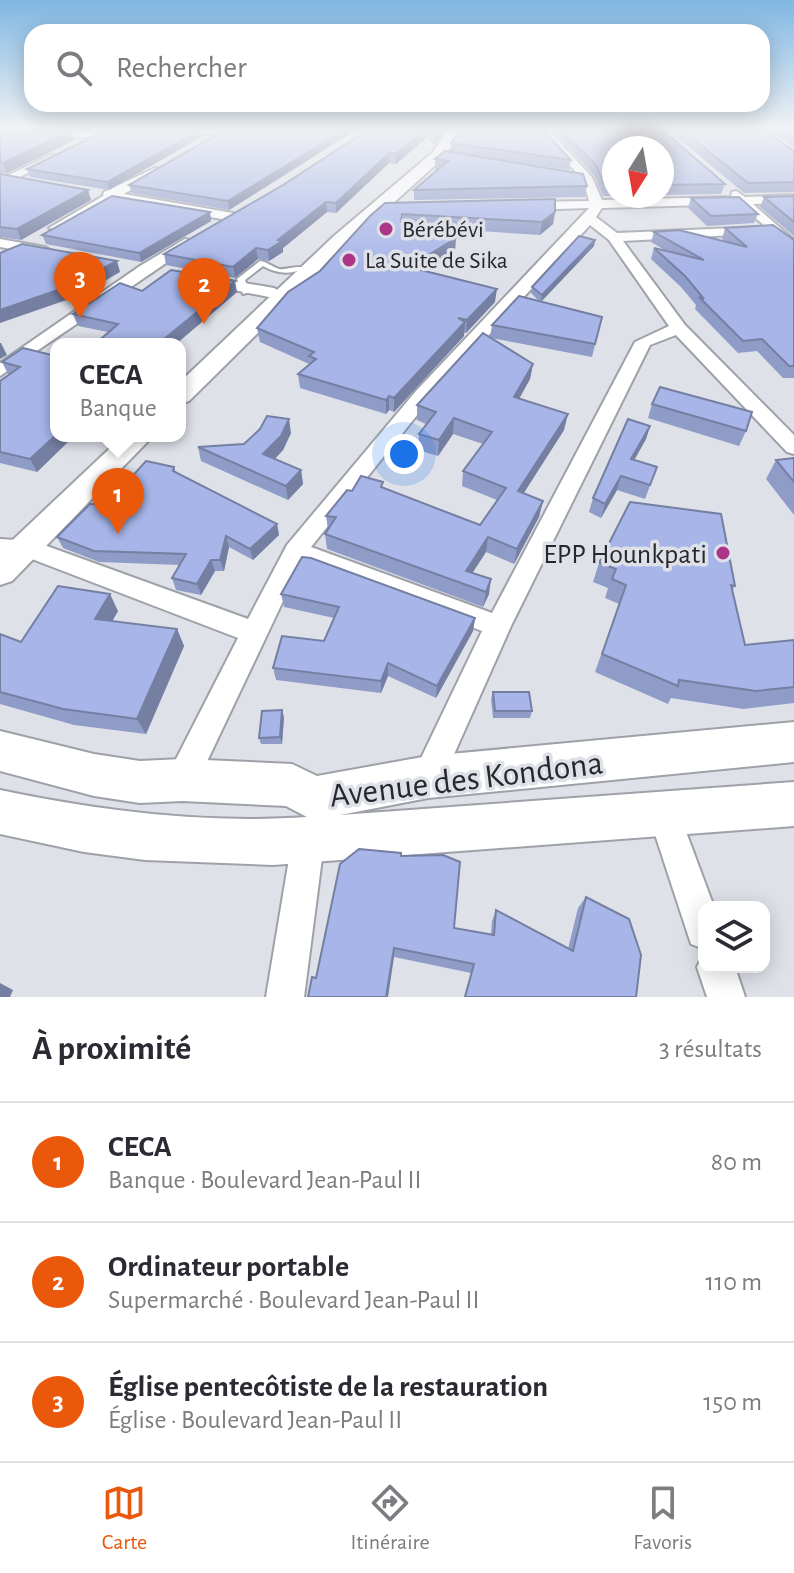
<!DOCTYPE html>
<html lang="fr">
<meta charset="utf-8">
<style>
body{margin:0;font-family:"Alegreya Sans",sans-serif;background:#f2f2f3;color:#2b2b33}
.controls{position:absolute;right:24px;bottom:24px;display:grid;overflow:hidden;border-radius:16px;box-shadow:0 4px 20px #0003}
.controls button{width:72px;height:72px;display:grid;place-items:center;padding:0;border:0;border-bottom:2px solid #e1e1e2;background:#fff;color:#2b2b33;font:40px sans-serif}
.compass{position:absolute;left:602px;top:136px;width:72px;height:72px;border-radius:50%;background:#fff;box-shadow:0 4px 20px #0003;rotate:191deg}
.you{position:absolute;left:404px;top:454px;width:28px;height:28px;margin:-20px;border:6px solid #fff;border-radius:50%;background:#1a73e8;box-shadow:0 0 0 12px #1a73e833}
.badge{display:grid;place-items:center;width:52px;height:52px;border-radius:50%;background:#ea580c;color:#fff;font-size:26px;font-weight:700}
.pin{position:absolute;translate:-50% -66px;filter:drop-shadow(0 2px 4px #0008)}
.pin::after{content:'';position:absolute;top:42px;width:28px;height:24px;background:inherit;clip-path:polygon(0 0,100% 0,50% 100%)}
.popup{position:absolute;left:50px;top:338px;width:136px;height:104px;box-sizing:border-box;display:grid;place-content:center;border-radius:16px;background:#fff;filter:drop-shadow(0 2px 6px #0005);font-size:26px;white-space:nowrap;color:#7c7c81}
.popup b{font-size:30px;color:#2b2b33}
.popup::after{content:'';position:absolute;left:50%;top:100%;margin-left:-16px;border:16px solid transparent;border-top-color:#fff}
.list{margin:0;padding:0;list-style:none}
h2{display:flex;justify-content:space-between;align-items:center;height:104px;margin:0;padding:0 32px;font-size:34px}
h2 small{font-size:26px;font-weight:400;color:#7c7c81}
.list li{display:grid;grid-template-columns:52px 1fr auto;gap:24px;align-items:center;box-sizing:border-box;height:120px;padding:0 32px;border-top:2px solid #e1e1e2}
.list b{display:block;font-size:30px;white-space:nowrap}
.list p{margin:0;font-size:26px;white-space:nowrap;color:#7c7c81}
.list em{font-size:26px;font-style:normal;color:#7c7c81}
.icon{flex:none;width:44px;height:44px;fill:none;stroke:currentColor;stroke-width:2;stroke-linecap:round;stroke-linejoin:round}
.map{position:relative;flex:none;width:794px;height:997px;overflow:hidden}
.search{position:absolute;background:#fff;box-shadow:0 4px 20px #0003;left:24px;right:24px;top:24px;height:88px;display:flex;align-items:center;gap:20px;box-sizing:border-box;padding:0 28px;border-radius:24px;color:#7c7c81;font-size:30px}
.sheet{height:464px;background:#fff}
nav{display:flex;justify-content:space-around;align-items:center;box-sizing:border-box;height:112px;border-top:2px solid #e1e1e2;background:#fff;font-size:22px;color:#7c7c81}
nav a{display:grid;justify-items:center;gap:4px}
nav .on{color:#ea580c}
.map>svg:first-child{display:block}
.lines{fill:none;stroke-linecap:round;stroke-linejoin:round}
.lane-casing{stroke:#9ea1a8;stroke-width:4}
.street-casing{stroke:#9ea1a8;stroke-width:4}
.secondary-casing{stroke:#9ea1a8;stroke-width:4}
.lane{fill:#fff;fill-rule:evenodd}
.street{fill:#fff;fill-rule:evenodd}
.secondary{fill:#fff;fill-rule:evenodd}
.wall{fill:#909cc8}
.shaded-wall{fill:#757fa2}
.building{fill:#a7b5e8;stroke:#757fa2;stroke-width:2}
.poi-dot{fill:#ac3489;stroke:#dfe1e9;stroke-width:3}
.labels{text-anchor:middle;stroke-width:7;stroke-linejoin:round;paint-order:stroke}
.far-poi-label{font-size:24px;fill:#27282b;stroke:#dfe1e9;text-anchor:start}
.poi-label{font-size:28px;fill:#27282b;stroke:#dfe1e9;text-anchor:end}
.near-street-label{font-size:34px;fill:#27282b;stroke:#dfe1e9}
</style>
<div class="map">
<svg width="794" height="997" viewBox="0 0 794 997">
<rect width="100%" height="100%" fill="#dfe1e9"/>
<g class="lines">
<defs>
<path id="lane" d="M260 261C268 262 272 267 279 269 288 270 296 265 305 268 290 275 278 274 263 266L245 280 250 292 243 294 237 279Z"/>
<g id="street">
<polygon points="251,127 256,130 255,132 173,135 168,132 173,129"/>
<polygon points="317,127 377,127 372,130 321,131"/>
<path d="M535 127H545L592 177 602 200 731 197 732 192 736 191 745 197 794 195V203L753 204 794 240V251L739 204 602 208 596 217 617 233 758 227 760 230 753 234 623 241 685 325 794 435V454L787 452 676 335 650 345 511 626 439 788 428 793 417 788 412 777 482 631 301 563 193 791 182 796 171 791 166 780 171 769 238 638 24 556 7 560 0 558V539L33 541 248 619 287 545 416 391 589 208 527 210 521 206 527 202 589 201 583 180ZM590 225 609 240 669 326 635 342 492 613 311 547 430 399Z"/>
<polygon points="131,131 131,135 127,136 0,139 0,133"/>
<polygon points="51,155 60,157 0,187 0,179"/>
<polygon points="155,168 159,169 159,173 124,194 233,213 239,217 233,221 114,200 61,231 49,228 103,196 104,192"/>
<polygon points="0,239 45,247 52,251 45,255 0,247"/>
<polygon points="185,239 197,242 0,376 0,363 140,266"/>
<polygon points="209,277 274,288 282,293 274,298 204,284 204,278"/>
<polygon points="665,800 676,805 714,907 704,907 704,949 691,944 649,816 654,805"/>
<polygon points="309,819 321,823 325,835 304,997 266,997 293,835 297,823"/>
<polygon points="704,953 704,967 735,967 745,997 707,997 697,967"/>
</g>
<g id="secondary">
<polygon points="451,127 465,127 442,159 348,244 189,401 180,404 180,382 334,236 432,153"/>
<polygon points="123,436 153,436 12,581 0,585 0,552"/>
<path d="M794 722V762L428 798 340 815 794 782V826L273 865 145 860 84 852 0 834V790C101 811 203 824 307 817L286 806 182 801 140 803 94 796 0 771V731L94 754 140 761 182 759 292 764 317 776 428 756Z"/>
</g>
</defs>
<!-- lane casing -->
<use href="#lane" class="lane-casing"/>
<!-- street casing -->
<use href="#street" class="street-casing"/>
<!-- secondary casing -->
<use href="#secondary" class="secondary-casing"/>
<!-- lane -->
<use href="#lane" class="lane"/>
<!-- street -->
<use href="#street" class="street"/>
<!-- secondary -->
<use href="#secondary" class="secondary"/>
</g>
<!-- wall -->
<g class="wall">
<polygon points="0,127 149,127 0,130"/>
<polygon points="311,127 351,127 351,133 229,210 132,193 129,185"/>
<polygon points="372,127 449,127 434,145 427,137 396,164 389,163 336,213 327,212 283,248 283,252 269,261 258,259 235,278 166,265 164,254 283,185"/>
<polygon points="549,127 659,127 725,184 721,194 662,195 662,148 614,148 614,196 603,196 594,175"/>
<polygon points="665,127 760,127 794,151 794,192 744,193"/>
<polygon points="766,127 794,127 794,147"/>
<polygon points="0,133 75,140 7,173 0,173"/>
<polygon points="201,137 109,190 30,177 27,169"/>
<polygon points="451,143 571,160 569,170 451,152"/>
<polygon points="435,159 587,186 585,197 414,200 414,190 438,170 435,169"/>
<polygon points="0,174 88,190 91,200 21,240 0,237"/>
<polygon points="794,196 794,236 760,207 764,197"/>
<polygon points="691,198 758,214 754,223 707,226 688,208"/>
<polygon points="385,203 555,212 553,224 540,235 418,227 456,238 455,250 424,270 495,302 466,333 464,333 464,336 394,412 389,410 386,414 300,388 298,374 309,364 260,342 257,328 320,271"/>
<polygon points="210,212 211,221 141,262 46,244 42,235"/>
<polygon points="725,228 794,240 794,378 783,378 757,351 738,353 695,309 696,305 681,287 651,259 654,248 666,251 651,242 654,232 725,241 722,239"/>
<polygon points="595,240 594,246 541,301 602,317 592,357 491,338 533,364 530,379 519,398 564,430 523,493 543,501 539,517 514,564 486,552 472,573 489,594 483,607 327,549 325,534 328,530 326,516 352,491 383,487 480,525 497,500 462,486 463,471 483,444 453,434 438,456 418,450 419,434 426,424 417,420 417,405 490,337 492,325 539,301 531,293 532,287"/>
<polygon points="142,291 237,292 176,344 95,344 108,332 78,326 73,314"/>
<polygon points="23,348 56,436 74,436 37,472 0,463 0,381 9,375 8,374 2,362"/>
<polygon points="652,404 746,431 739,446 648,418"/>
<polygon points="650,426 646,439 634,460 657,467 645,499 617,490 601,518 589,512 593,498"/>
<polygon points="291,433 283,450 275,459 301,470 303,484 288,500 201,461 198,447 244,444"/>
<polygon points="794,458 794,515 766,479 776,460"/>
<polygon points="174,467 176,473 277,524 279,535 253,560 229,547 224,571 215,571 201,595 176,590 172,578 180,565 99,562 63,548 57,537 107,504"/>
<polygon points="599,563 735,586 732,591 745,645 794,640 794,703 743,709 671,698 668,704 595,672 619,604 605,598 608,588 593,582"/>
<polygon points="281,594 475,618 473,631 436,698 388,676 381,693 276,680 273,668 324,641 334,618 284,607"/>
<polygon points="118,611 112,621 177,629 184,646 146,734 74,725 0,704 0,634 21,642"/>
<polygon points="493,692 532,711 530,718 493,718 491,699"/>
<polygon points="284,717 282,744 261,744 259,738"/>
<polygon points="401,856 454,928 491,934 492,921 496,910 568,949 578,908 586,897 636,997 464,997 471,973 394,957 316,978"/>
</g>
<!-- shaded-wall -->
<g class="shaded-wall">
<polygon points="349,127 351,127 351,133 229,210 228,201"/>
<polygon points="442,127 449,127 434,145 435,136"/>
<polygon points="427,128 427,137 396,164 396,154"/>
<polygon points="200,130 201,137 109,190 107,182"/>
<polygon points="72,131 75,140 7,173 3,163"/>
<polygon points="389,153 389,163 336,213 336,203"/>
<polygon points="88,190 91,200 21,240 17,229"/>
<polygon points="326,202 327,212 283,248 283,252 269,261 268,250"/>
<polygon points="210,212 211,221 141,262 139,253"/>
<polygon points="555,212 553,224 540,235 542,222"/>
<polygon points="456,238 455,250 409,280 409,267"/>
<polygon points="595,240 594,246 541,302 542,295"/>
<polygon points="256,248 258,259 235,278 233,267"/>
<polygon points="117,261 120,272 103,282 104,287 0,323 0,310 94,273"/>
<polygon points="235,281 237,292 176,344 158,344"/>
<polygon points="497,289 495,302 466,333 467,320"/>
<polygon points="465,322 464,336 394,412 394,398"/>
<polygon points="0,343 1,343 7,355 0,359"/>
<polygon points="533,364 530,379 512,412 514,397"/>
<polygon points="389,396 389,410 386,414 386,400"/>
<polygon points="568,414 564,430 515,507 518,491"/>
<polygon points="454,418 453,434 438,456 439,440"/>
<polygon points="289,419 291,433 283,450 266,468 263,454"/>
<polygon points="650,426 646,439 627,473 631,459"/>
<polygon points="56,435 74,436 37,472 30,459"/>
<polygon points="301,470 303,484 288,500 286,486"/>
<polygon points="621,476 617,490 601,518 605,504"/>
<polygon points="543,501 539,517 514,564 517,549"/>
<polygon points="277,524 279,535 253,560 250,549"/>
<polygon points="226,536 229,547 224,571 220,560"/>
<polygon points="488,537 486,552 464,586 466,571"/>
<polygon points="211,560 215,571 201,595 197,584"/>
<polygon points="491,579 489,594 483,607 486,592"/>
<polygon points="110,594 118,611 104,636 95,619"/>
<polygon points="475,618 473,631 436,698 437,686"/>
<polygon points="177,629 184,646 146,734 137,719"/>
<polygon points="388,663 388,676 381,693 381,681"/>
<polygon points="282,710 284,717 282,744 280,737"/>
<polygon points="394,948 394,957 388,997 386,997"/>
<polygon points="0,983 13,990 10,997 0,997"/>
</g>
<!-- building -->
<g class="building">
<polygon points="311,127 349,127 228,201 129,185 228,128"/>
<polygon points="372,127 442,127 435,136 427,128 396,154 389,153 336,203 326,202 278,240 282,241 268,250 256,248 233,267 164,254 283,185"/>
<polygon points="463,127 541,127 571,160 451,143"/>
<polygon points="558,127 659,127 725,184 662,185 662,148 614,148 614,186 605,186 596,165"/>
<polygon points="678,127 760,127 794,151 794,182 748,183"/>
<polygon points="781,127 794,127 794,136"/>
<polygon points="200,130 107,182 27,169 100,133"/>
<polygon points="72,131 3,163 0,163 0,133"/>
<polygon points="445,151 583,174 587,186 414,190 448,161 435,159"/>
<polygon points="0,174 88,190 17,229 0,227"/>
<polygon points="112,196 210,212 139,253 42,235"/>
<polygon points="794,196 794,222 764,197"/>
<polygon points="739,197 758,214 711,216 691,198"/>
<polygon points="555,199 555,212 542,222 402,214 401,222 456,238 409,267 497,289 467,320 458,318 465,322 394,398 389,396 386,400 298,374 316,359 309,356 314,352 257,328 288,292 320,271 370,216 385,203"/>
<polygon points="773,225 794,240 794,366 789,366 762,339 743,341 699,297 704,299 685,276 654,248 704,260 654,232 679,230 747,247 725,228"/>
<polygon points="579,236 595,240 542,295 532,287"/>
<polygon points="22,244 117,261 94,273 101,275 0,310 0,253"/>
<polygon points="171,270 235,281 158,344 95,344 118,324 73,314 120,283 142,291"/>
<polygon points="519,296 602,317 595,344 492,325"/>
<polygon points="483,333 533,364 514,397 568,414 518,491 543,501 517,549 488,537 466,571 491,579 486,592 325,534 336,517 326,516 347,490 352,491 361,476 383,482 381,487 480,525 506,488 463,471 492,432 454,418 439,440 419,434 436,412 417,405"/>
<polygon points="23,348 56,356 56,435 30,459 0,452 0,381 20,367 2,362"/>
<polygon points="660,387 752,412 746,431 652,404"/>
<polygon points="267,416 289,419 281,436 263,454 301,470 286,486 198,447 244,444 260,429"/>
<polygon points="628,419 650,426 631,459 657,467 650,485 621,476 605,504 593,498"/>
<polygon points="794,458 794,482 776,460"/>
<polygon points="146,461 174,467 173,471 277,524 250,549 226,536 220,560 211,560 197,584 172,578 186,554 94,551 57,537 90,504 107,504"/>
<polygon points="630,502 721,514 735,586 731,585 745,645 794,640 794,687 756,691 679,680 678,686 602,654 626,585 612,579 616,569 599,563"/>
<polygon points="302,557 311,558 475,618 437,686 388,663 381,681 273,668 282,636 324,641 339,607 281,594"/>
<polygon points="58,586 110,594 95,619 177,629 137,719 63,709 0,692 0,634 21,642"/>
<polygon points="493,692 529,692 532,711 495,711"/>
<polygon points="282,710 280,737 259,738 262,711"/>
<polygon points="359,849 401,853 401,856 443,855 460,862 454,928 494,935 496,910 573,951 586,897 629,919 641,955 636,997 465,997 474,964 394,948 386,997 308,997 312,977 316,978 340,864"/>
</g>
<!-- sky -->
<linearGradient id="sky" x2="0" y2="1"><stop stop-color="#7fb7e3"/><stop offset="0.48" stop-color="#f1f2f5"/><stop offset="1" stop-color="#f1f2f5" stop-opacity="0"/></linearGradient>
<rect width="794" height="266" fill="url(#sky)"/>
<!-- markers -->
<g class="poi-dot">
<circle cx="386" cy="229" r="8"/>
<circle cx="349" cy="260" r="8"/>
<circle cx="723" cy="553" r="8"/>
</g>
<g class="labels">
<!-- far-poi labels -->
<g class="far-poi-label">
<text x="402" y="237">Bérébévi</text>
<text x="365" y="268">La Suite de Sika</text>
</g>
<!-- poi labels -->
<g class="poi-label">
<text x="707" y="563">EPP Hounkpati</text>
</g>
<!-- near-street labels -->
<g class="near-street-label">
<text transform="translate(466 778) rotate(-7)" y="12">Avenue des Kondona</text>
</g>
</g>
</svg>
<div class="controls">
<button><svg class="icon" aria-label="layers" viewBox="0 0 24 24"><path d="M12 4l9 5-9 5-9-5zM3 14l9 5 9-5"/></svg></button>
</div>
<svg class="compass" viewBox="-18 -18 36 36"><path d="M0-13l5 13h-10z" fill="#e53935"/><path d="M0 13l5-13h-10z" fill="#7c7c81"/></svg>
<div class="you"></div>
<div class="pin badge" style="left:118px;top:534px">1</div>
<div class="popup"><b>CECA</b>Banque</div>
<div class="pin badge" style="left:204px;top:324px">2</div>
<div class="pin badge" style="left:80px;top:318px">3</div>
<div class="search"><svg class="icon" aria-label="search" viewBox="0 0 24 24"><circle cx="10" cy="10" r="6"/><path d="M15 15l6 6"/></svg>Rechercher</div>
</div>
<section class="sheet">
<h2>À proximité<small>3 résultats</small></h2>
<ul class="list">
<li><span class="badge">1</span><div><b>CECA</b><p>Banque · Boulevard Jean-Paul II</p></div><em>80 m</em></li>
<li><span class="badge">2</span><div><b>Ordinateur portable</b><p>Supermarché · Boulevard Jean-Paul II</p></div><em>110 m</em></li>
<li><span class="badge">3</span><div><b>Église pentecôtiste de la restauration</b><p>Église · Boulevard Jean-Paul II</p></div><em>150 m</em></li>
</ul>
</section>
<nav>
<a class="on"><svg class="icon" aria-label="map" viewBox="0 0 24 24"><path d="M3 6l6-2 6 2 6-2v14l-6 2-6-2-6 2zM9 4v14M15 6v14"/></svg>Carte</a>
<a><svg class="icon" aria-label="directions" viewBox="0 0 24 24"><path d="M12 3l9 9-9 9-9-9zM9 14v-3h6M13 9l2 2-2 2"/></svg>Itinéraire</a>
<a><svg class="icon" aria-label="saved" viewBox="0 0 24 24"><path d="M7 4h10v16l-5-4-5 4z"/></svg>Favoris</a>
</nav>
